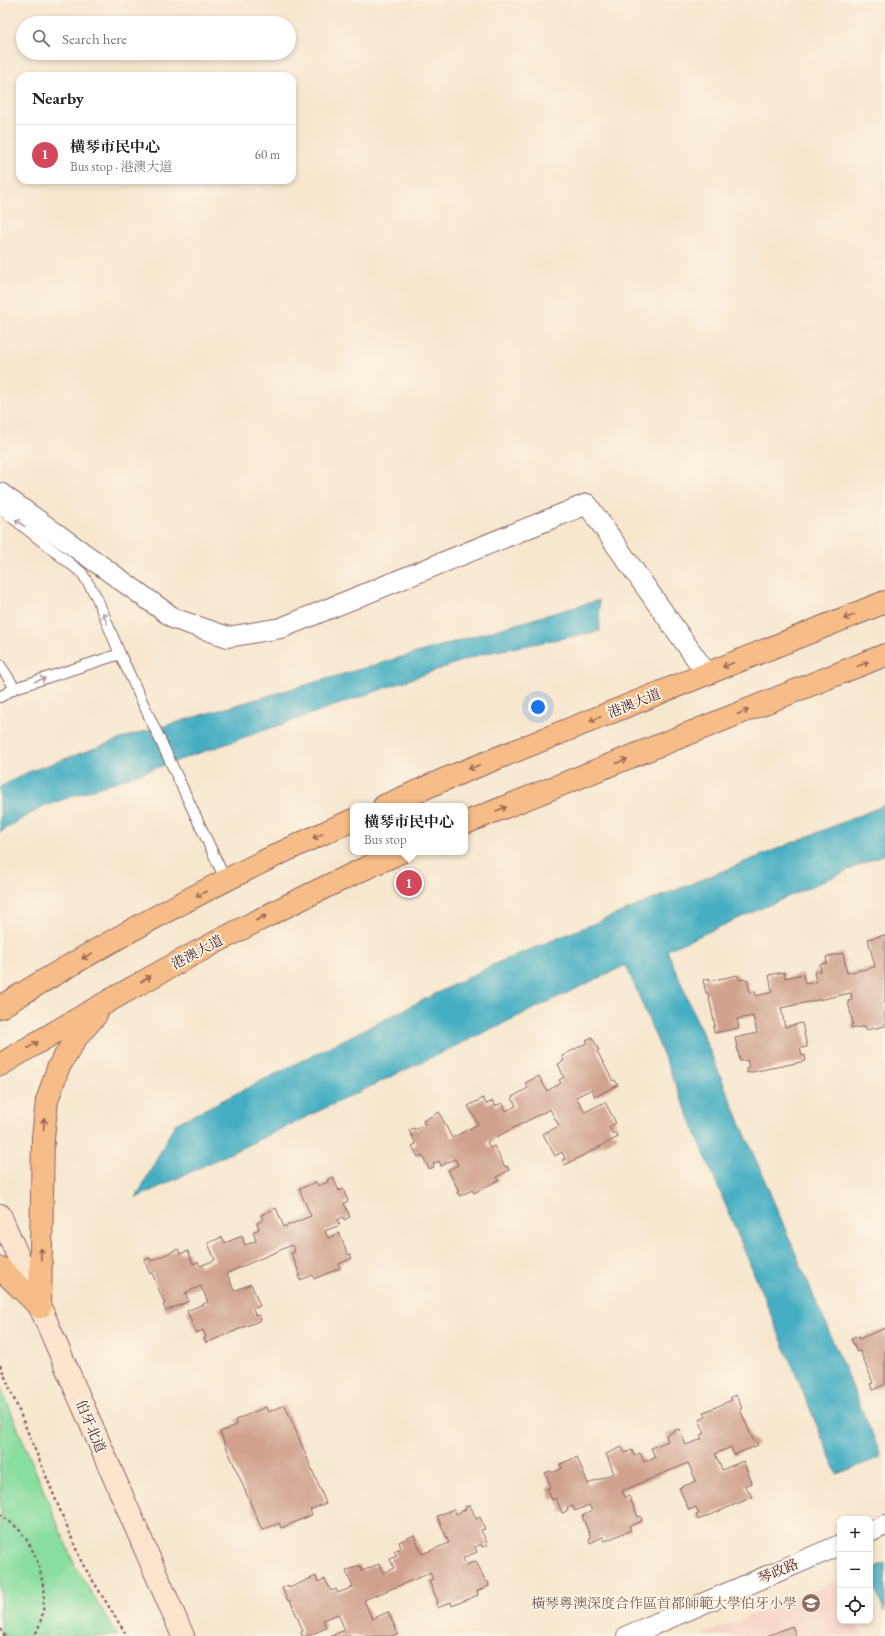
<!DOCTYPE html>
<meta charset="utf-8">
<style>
body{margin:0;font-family:"EB Garamond","Noto Serif SC",serif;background:#f6f6f6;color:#222}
.controls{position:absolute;right:12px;bottom:12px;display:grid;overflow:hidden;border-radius:8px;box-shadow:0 2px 6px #0003}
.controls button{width:36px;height:36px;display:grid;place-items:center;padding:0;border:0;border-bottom:1px solid #e0e0e0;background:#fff;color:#222;font:20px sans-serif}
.you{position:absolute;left:538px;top:707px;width:14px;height:14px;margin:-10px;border:3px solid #fff;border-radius:50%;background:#1a73e8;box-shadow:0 0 0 6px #1a73e833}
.badge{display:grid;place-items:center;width:26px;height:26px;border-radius:50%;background:#d1495b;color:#fff;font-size:13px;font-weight:700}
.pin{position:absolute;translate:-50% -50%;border:2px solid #fff;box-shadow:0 1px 4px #0006}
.popup{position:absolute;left:350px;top:803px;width:118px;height:52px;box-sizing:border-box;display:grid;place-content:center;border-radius:8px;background:#fff;filter:drop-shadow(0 1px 3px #0005);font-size:13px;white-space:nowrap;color:#767676}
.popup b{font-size:15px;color:#222}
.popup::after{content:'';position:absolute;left:50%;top:100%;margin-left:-8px;border:8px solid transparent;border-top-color:#fff}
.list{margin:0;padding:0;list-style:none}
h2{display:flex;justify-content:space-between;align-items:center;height:52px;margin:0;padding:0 16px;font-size:17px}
h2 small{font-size:13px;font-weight:400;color:#767676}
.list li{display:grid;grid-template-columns:26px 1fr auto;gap:12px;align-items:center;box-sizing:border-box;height:60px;padding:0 16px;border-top:1px solid #e0e0e0}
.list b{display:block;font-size:15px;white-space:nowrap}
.list p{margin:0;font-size:13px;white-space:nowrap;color:#767676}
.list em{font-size:13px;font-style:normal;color:#767676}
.icon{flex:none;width:22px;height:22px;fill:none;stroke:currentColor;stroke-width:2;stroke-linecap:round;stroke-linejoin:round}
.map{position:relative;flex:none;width:885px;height:1636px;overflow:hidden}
.search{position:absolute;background:#fff;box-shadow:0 2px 6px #0003;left:16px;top:16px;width:280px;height:44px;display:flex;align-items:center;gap:10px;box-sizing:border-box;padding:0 14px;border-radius:22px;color:#767676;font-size:15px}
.panel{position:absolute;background:#fff;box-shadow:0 2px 6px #0003;left:16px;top:72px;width:280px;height:112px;border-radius:12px}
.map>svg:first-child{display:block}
.built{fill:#f6d2c4}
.green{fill:#88dda0;stroke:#697e66}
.water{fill:#44aec2;stroke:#476676}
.building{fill:#d0a18e}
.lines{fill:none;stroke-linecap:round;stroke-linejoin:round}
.lane-casing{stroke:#876564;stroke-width:12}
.street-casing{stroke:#876564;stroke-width:22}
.secondary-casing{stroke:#876564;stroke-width:24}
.primary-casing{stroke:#876564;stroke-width:24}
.path{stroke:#876564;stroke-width:2.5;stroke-dasharray:3 3;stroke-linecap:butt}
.lane{stroke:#fff;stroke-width:10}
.street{stroke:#fff;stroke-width:20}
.secondary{stroke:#fce5cf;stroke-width:22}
.primary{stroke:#f7bd88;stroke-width:22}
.oneway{stroke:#ae9aa0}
.oneway2{stroke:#986655}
.labels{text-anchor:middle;stroke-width:3.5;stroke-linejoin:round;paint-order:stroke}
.street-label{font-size:14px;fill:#4a1f2b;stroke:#fcf5e5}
.education-label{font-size:14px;fill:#785e54;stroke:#fcf5e5;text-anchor:end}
</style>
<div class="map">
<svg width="885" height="1636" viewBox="0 0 885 1636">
<rect width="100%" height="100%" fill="#fcf5e5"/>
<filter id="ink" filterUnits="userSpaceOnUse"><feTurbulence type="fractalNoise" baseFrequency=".025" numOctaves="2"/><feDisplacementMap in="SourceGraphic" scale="8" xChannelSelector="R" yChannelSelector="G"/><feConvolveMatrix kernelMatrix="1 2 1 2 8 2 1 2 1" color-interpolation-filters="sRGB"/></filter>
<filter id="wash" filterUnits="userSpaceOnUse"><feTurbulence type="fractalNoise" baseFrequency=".012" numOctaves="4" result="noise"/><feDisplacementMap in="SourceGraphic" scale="16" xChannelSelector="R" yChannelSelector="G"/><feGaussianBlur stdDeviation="0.9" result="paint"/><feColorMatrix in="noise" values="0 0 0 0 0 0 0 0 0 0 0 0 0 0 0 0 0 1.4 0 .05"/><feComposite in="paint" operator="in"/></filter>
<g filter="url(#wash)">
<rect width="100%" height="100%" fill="#f7e7cf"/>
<!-- built -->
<polygon class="built" points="838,1581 840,1585 840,1621 856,1621 862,1636 699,1636"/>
<!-- green -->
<polygon class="green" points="0,1385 75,1566 118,1636 0,1636"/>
<!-- water -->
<g class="water">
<polygon points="599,600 600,631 482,654 226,744 44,806 0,832 0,787 28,772 129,736"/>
<polygon points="885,805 885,854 667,950 882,1457 837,1474 626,965 136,1198 175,1124 499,962"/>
<polygon points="885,1563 885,1612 870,1578 870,1569"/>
</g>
<g id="blocks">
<!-- building -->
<g class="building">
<polygon points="885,935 885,1026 866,1030 865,1026 852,1029 851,1024 853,1024 848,1001 852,1000 851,993 781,1008 785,1027 802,1023 807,1047 800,1048 802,1056 805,1055 806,1061 747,1073 746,1068 749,1067 747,1060 740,1061 735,1038 757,1033 753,1016 737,1019 739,1028 714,1033 713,1027 715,1026 708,993 706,993 703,980 709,978 709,981 738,975 740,980 747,979 750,992 755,991 756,996 772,992 769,975 784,972 785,978 803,974 805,984 816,982 814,972 821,971 820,964 827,963 826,957 843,953 847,973 875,967 868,939"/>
<polygon points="592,1037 599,1050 597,1051 613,1081 615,1080 618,1085 595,1097 592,1089 576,1097 585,1112 605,1102 616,1123 609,1127 613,1134 615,1132 618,1137 565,1165 562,1160 565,1159 562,1152 555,1156 543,1134 559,1126 550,1109 487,1142 490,1148 494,1146 505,1167 507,1166 509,1170 497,1177 499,1180 474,1193 472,1190 460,1196 457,1192 459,1191 448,1170 458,1165 455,1159 441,1166 439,1161 433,1164 434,1167 429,1169 422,1155 418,1157 412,1146 416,1144 409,1130 414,1128 415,1130 425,1124 423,1121 439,1112 452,1138 478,1124 468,1106 483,1098 486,1104 493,1101 495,1106 502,1103 506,1111 516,1106 512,1097 528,1088 525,1083 539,1076 547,1091 561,1083 559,1080 564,1077 558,1064 564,1061 562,1056 588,1042 586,1040"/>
<polygon points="333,1177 339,1191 343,1189 348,1201 344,1203 350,1217 344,1220 343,1217 337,1220 340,1225 325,1231 328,1238 339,1233 348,1255 350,1254 352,1258 339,1264 340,1268 314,1279 313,1275 300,1280 298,1276 300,1275 291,1253 295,1252 292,1245 227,1273 234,1291 251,1284 260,1306 253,1309 256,1316 259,1315 261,1320 206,1343 204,1338 206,1337 203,1330 196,1333 187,1311 208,1302 201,1286 185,1293 189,1301 166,1311 163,1305 165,1304 152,1273 150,1274 144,1260 150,1258 151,1261 178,1249 180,1254 188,1251 193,1264 198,1262 200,1266 215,1260 208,1243 222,1237 225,1243 242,1236 245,1245 256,1241 253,1232 259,1229 257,1223 263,1220 261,1215 276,1208 284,1227 311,1216 299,1189 316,1182 318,1186 328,1182 327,1180"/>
<polygon points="885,1328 885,1384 873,1390 870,1384 873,1383 860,1351 857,1352 851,1339 858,1336 859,1339"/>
<polygon points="736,1395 742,1408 740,1409 753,1440 755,1440 758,1445 734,1455 731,1447 715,1454 722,1470 743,1461 752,1483 745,1486 753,1497 698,1520 696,1515 699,1514 696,1507 689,1510 679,1488 696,1481 688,1463 622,1491 625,1497 629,1496 638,1517 641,1516 642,1521 629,1526 631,1530 605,1541 603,1537 590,1543 589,1539 591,1538 582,1516 592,1511 589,1505 575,1511 573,1506 567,1508 568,1511 562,1513 556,1498 552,1500 547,1488 551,1487 545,1473 551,1471 552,1473 562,1468 560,1464 577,1457 588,1484 614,1473 606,1454 622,1447 625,1453 632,1450 634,1456 640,1453 644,1462 655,1457 651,1448 668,1441 666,1435 679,1429 686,1445 702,1439 700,1435 705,1433 699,1420 706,1417 704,1412 732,1400 730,1398"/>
<polygon points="285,1405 326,1503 310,1510 312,1515 281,1528 279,1523 262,1530 220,1432 237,1425 235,1420 266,1407 268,1412"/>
<polygon points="470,1505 476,1519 480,1517 485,1529 481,1530 488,1545 482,1547 481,1544 475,1547 477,1552 463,1558 466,1565 476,1561 486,1582 488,1581 489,1586 477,1591 478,1595 452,1606 451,1602 438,1608 436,1603 438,1602 429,1581 433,1579 430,1573 364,1600 372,1619 388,1612 398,1634 392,1636 331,1636 345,1630 338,1614 323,1620 326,1628 308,1636 302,1636 301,1632 303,1631 290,1600 288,1601 282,1588 288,1585 289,1588 316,1576 318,1582 325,1579 331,1591 336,1589 338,1593 353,1587 346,1571 360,1565 362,1571 379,1564 383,1573 394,1568 390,1559 397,1556 394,1551 401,1548 399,1542 414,1535 422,1554 449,1543 437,1516 454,1509 456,1514 466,1509 465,1507"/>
<polygon points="792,1626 796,1636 767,1636"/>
</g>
</g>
</g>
<g filter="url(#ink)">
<use href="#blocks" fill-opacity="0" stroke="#876564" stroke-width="1"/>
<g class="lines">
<defs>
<g id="lane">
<polyline points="0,508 82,573 96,596 120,654 226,881"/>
<polyline points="0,665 15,688 120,654"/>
<polyline points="0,697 15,688"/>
</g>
<g id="street">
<polyline points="0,493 175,619 228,637 281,628 587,504 707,674"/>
<polyline points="870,1532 885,1525"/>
<polyline points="627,1636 840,1545"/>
</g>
<polyline id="secondary" points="0,1215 183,1636"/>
<g id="primary">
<polyline points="384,806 443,780 885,602"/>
<polyline points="465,823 885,655"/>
<path d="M0 1007C113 938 231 873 353 820"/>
<path d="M0 1065C130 986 262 914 401 852"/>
<polyline points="0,1268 40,1307"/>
<polyline points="40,1307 43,1137 47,1101 58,1068 76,1038 96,1015"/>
</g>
</defs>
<!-- lane casing -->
<use href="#lane" class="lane-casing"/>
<!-- street casing -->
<use href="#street" class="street-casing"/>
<!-- secondary casing -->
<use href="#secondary" class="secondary-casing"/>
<!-- primary casing -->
<use href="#primary" class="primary-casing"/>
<!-- path -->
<g class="path">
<polyline points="0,1365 82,1563 127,1636"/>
<path d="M0 1514C7 1520 15 1525 21 1532 42 1558 53 1606 34 1636"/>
<polyline points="0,1629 5,1636"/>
</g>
<!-- lane -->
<use href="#lane" class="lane"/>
<!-- street -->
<use href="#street" class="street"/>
<!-- secondary -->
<use href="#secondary" class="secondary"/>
<!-- primary -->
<use href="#primary" class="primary"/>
</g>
<!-- one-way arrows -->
<defs><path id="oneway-shaft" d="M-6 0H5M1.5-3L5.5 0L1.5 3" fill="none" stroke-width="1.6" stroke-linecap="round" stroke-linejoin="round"/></defs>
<g class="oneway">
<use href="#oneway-shaft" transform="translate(20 523) rotate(-143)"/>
<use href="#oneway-shaft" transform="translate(105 618) rotate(-112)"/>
<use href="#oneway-shaft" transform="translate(40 680) rotate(-18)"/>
</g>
<g class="oneway2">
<use href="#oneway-shaft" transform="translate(849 617) rotate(158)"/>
<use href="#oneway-shaft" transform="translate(863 664) rotate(-22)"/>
<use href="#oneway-shaft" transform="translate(728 665) rotate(158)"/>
<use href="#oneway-shaft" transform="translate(743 712) rotate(-22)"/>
<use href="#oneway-shaft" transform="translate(595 719) rotate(158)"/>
<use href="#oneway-shaft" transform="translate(622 761) rotate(-22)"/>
<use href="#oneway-shaft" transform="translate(474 767) rotate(158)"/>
<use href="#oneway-shaft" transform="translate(501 809) rotate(-22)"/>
<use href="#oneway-shaft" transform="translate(318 836) rotate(154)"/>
<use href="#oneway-shaft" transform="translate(201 894) rotate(152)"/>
<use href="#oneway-shaft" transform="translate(261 918) rotate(-27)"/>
<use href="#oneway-shaft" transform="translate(87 956) rotate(150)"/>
<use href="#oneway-shaft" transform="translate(146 979) rotate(-30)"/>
<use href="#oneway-shaft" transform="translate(33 1045) rotate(-31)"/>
<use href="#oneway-shaft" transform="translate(44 1124) rotate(-84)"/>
<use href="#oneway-shaft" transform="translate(41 1254) rotate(-89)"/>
</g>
</g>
<!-- icons -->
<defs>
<symbol id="school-disc" viewBox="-11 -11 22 22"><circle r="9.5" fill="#8d6e63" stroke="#fcf5e5"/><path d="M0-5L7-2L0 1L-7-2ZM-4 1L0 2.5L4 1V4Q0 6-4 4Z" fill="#fff"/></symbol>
</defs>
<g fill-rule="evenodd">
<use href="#school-disc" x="800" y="1592" width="22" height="22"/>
</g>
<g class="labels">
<!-- street labels -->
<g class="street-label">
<text transform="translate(634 703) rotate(-22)" y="5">港澳大道</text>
<text transform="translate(197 952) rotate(-28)" y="5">港澳大道</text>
<text transform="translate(91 1426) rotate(67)" y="5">伯牙北道</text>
<text transform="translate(778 1571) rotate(-23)" y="5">琴政路</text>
</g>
<!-- education labels -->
<g class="education-label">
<text x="797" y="1608">橫琴粵澳深度合作區首都師範大學伯牙小學</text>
</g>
</g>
</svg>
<div class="controls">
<button>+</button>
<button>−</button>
<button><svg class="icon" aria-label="locate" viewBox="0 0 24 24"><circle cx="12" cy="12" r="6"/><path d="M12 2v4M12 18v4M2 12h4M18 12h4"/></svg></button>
</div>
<div class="you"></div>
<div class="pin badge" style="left:409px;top:883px">1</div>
<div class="popup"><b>横琴市民中心</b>Bus stop</div>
<div class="search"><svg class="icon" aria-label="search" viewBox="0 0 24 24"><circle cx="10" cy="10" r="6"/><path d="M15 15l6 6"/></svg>Search here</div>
<section class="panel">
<h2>Nearby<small></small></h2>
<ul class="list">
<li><span class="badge">1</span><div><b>横琴市民中心</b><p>Bus stop · 港澳大道</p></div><em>60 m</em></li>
</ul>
</section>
</div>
